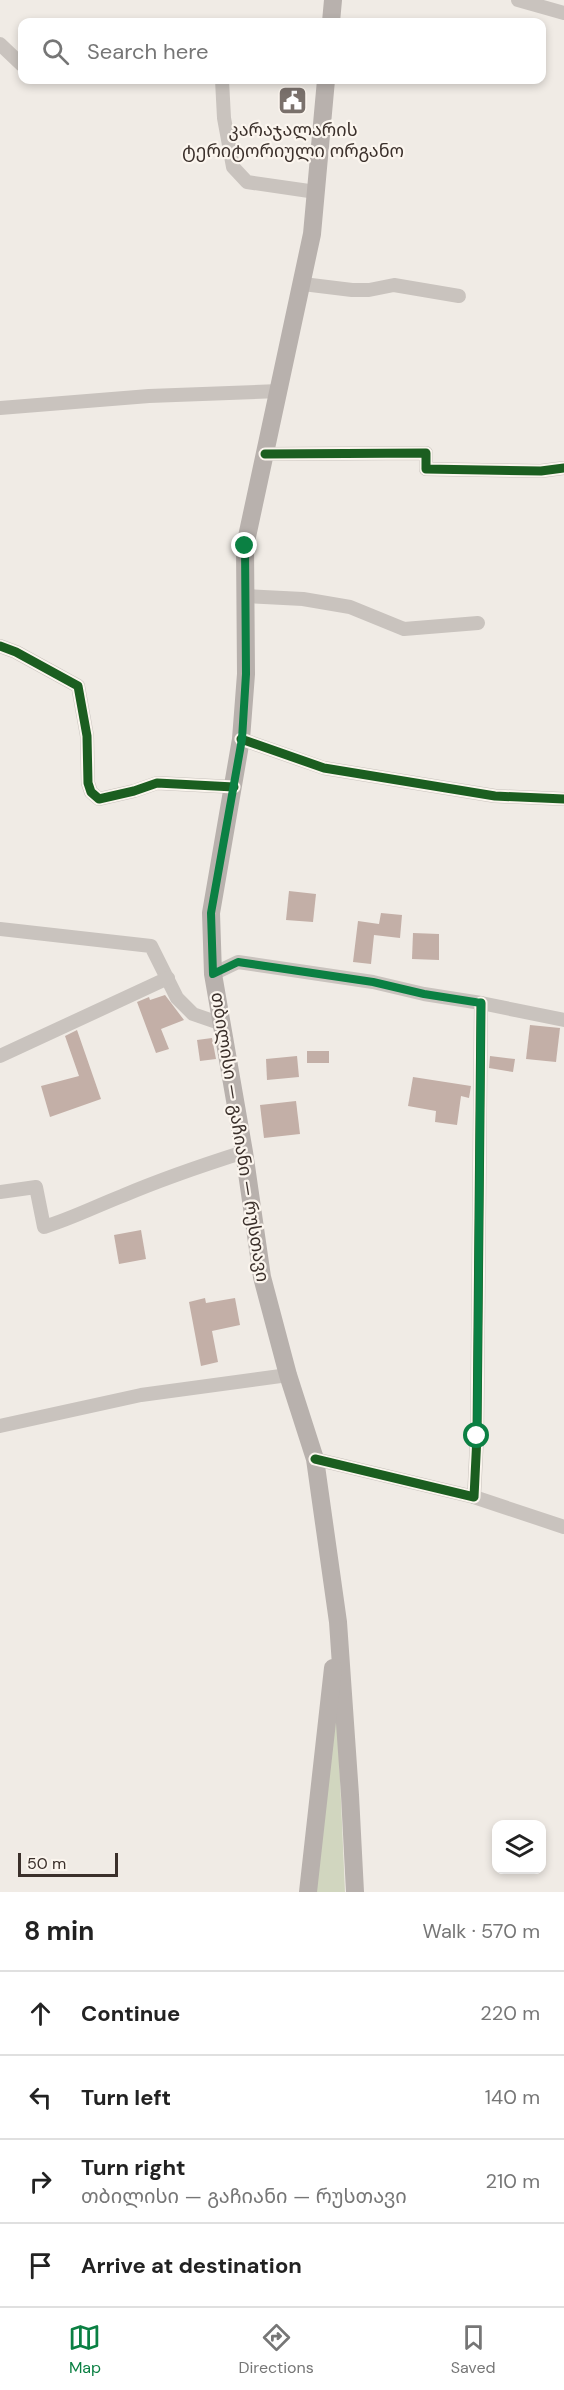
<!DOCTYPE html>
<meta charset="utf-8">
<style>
body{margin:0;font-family:"DM Sans","Noto Sans Georgian",sans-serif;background:#f6f6f6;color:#222}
.controls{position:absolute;right:18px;bottom:18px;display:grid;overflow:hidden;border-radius:12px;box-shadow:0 3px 9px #0003}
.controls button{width:54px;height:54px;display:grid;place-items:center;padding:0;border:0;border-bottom:2px solid #e0e0e0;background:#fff;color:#222;font:30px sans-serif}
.scale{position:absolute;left:18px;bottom:15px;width:100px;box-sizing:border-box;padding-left:6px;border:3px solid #3b302b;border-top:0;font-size:16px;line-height:21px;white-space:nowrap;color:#3b302b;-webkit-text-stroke:4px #fbf5ee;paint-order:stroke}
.stop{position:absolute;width:18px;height:18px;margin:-14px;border:4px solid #0b8043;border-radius:50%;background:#fff}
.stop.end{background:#0b8043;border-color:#fff;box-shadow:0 2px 6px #0008}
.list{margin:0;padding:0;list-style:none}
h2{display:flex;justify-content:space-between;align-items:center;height:78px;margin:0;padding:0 24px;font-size:26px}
h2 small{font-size:20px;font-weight:400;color:#767676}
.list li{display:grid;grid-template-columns:39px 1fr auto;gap:18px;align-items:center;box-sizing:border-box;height:84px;padding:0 24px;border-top:2px solid #e0e0e0}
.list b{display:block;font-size:22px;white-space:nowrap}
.list p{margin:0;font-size:20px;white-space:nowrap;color:#767676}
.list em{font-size:20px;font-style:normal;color:#767676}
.icon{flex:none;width:33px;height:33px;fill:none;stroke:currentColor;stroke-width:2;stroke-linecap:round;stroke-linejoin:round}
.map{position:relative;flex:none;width:564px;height:1892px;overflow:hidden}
.search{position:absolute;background:#fff;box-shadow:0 3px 9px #0003;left:18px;right:18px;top:18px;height:66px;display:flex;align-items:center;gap:15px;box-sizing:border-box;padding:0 21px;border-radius:12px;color:#767676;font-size:22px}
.sheet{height:414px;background:#fff}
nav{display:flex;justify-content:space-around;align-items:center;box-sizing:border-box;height:84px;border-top:2px solid #e0e0e0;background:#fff;font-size:16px;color:#767676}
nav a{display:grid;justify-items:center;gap:3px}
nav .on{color:#0b8043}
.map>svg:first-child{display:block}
.green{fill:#d1d6bf}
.building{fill:#c3afa7}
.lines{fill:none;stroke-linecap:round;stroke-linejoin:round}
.minor{stroke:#c9c3be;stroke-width:14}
.major{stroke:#b8b1ad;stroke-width:18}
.cycleway-casing{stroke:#fbf5ee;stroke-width:13}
.cycleway{stroke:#1b5e20;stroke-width:9}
.route{stroke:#0b8043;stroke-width:8}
.labels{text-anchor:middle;stroke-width:4.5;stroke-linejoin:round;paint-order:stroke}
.poi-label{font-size:18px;fill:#3b302b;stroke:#fbf5ee}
.street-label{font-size:18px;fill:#3b302b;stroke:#fbf5ee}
</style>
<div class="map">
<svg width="564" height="1892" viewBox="0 0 564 1892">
<rect width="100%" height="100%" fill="#f0ebe5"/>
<!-- green -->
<polygon class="green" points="336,1687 345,1892 316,1892"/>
<!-- building -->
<g class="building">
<polygon points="289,891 316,894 313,922 286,920"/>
<polygon points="381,913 402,915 400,938 374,935 371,964 353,962 358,921 379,924"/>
<polygon points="413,933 439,934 439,960 412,959"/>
<polygon points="165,995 184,1020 161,1029 169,1049 156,1053 137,1002 149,997 150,1000"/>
<polygon points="530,1025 560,1028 556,1062 526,1059"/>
<polygon points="77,1030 101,1099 50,1117 41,1086 79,1076 65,1036"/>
<polygon points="212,1038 216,1059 200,1061 197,1040"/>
<rect x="307" y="1051" width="22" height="12"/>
<polygon points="297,1056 299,1077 267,1080 266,1059"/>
<polygon points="490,1056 515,1059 513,1072 489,1068"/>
<polygon points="413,1077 471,1086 469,1098 461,1096 457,1125 435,1122 436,1111 408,1106"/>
<polygon points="296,1101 300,1134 264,1138 260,1105"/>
<polygon points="141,1230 146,1259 119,1264 114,1235"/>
<polygon points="205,1298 206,1303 235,1298 240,1325 212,1331 218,1362 201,1366 189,1302"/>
</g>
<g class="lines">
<!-- minor -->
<g class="minor">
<polyline points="518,0 564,13"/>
<polyline points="0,44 22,65"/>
<polyline points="222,80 224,118 233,167 247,182 316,192"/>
<polyline points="303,284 352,290 369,290 394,285 459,296"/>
<polyline points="0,408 149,396 279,391"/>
<polyline points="265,454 426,453 426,469 541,471 564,468"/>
<polyline points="245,596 303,599 350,607 404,629 478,623"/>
<polyline points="0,646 16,652 78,686 87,736 88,783 91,792 99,799 134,791 157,783 234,787"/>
<polyline points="241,739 324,768 495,796 564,799"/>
<polyline points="0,929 151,946 177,998 193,1014 222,1024"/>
<polyline points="213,974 238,962 373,982 424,994 481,1003 564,1020"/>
<polyline points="0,1056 168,978"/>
<path d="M0 1192 36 1187 44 1227C73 1218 94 1207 122 1196 162 1179 203 1165 244 1152"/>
<polyline points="0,1426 141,1395 288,1375"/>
<polyline points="315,1459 474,1497 477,1436 481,1003"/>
<polyline points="474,1497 564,1527"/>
</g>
<!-- major -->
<g class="major">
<polyline points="331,22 333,0"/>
<polyline points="326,80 312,234 245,546 246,674 241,739 211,913 213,974 244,1152 262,1277 288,1375 315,1459 338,1622 350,1795 355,1892"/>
<polyline points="308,1892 333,1668"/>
</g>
<defs>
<g id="cycleway">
<polyline points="265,454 426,453 426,469 541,471 564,468"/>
<polyline points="0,646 16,652 78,686 87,736 88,783 91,792 99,799 134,791 157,783 234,787"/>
<polyline points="241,739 324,768 495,796 564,799"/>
<polyline points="315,1459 474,1497 477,1436 481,1003"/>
</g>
</defs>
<!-- cycleway casing -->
<use href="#cycleway" class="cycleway-casing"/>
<!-- cycleway -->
<use href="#cycleway" class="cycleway"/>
</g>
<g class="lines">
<!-- route -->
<polyline class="route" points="245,546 246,674 242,739 211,913 213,974 238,962 373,982 424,994 481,1003 477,1436"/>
</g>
<!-- icons -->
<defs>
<symbol id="civic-square" viewBox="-11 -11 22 22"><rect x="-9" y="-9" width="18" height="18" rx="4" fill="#7a716c" stroke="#fbf5ee"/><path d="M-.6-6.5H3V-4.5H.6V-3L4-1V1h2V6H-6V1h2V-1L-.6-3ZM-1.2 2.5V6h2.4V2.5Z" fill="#fff"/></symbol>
</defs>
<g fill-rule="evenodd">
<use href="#civic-square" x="276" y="84" width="33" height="33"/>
</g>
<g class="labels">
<!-- poi labels -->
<g class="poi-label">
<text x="293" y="136">კარაჯალარის<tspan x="293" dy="21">ტერიტორიული ორგანო</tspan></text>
</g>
<!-- street labels -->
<g class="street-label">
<text transform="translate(240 1137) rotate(81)" y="6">თბილისი — გაჩიანი — რუსთავი</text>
</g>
</g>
</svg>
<div class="controls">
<button><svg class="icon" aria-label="layers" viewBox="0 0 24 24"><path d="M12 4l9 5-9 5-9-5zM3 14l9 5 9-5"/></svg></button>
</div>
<div class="scale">50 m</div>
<div class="stop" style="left:477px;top:1436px"></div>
<div class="stop end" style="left:245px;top:546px"></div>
<div class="search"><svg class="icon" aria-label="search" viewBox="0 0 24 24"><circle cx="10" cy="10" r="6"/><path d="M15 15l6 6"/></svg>Search here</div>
</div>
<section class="sheet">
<h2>8 min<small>Walk · 570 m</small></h2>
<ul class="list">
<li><svg class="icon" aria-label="ahead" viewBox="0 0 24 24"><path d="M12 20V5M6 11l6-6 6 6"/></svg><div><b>Continue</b></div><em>220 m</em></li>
<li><svg class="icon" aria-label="left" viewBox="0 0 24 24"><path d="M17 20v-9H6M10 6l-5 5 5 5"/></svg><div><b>Turn left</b></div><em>140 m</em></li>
<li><svg class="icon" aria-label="right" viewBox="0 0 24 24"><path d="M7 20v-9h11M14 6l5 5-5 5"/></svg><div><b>Turn right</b><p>თბილისი — გაჩიანი — რუსთავი</p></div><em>210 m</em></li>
<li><svg class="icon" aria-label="arrive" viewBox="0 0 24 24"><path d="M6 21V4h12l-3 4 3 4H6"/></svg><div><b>Arrive at destination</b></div></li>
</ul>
</section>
<nav>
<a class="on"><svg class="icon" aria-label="map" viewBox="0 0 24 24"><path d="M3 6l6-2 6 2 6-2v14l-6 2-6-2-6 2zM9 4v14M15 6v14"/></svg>Map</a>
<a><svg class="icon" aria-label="directions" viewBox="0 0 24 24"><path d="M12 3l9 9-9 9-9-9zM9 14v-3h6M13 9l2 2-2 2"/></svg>Directions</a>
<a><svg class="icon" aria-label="saved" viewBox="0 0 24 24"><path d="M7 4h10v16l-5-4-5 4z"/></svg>Saved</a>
</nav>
